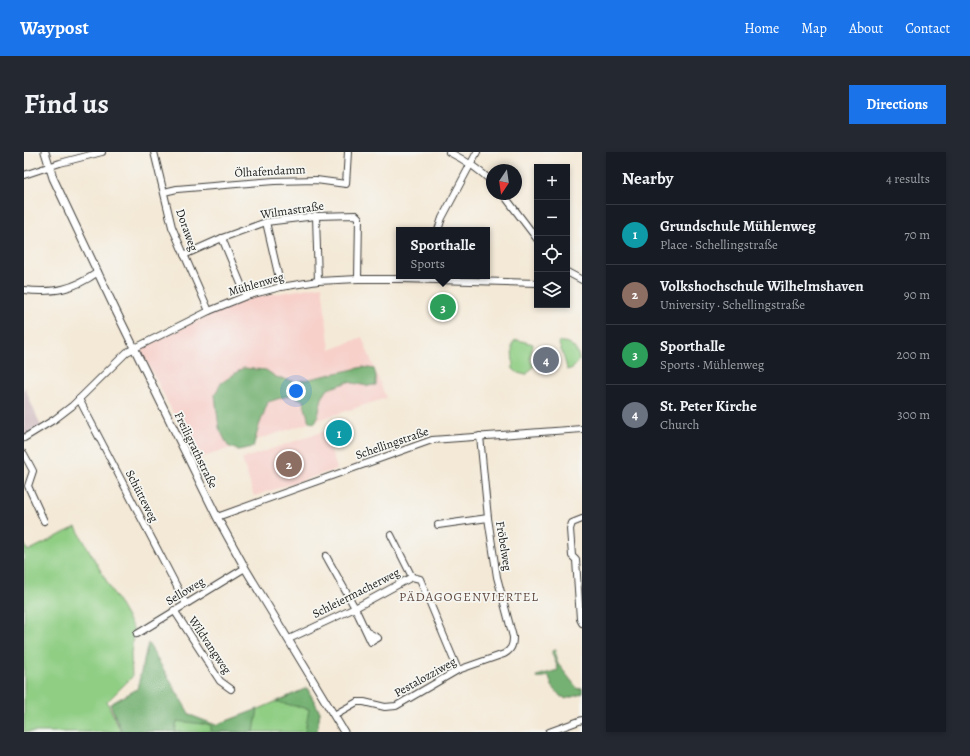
<!DOCTYPE html>
<meta charset="utf-8">
<style>
body{margin:0;font-family:Alegreya,serif;background:#242831;color:#f1f3f6}
.controls{position:absolute;right:12px;top:12px;display:grid;overflow:hidden;border-radius:0px;box-shadow:0 2px 6px #0003}
.controls button{width:36px;height:36px;display:grid;place-items:center;padding:0;border:0;border-bottom:1px solid #363941;background:#171b24;color:#f1f3f6;font:20px sans-serif}
.compass{position:absolute;left:462px;top:12px;width:36px;height:36px;border-radius:50%;background:#171b24;box-shadow:0 2px 6px #0003;rotate:193deg}
.you{position:absolute;left:272px;top:239px;width:14px;height:14px;margin:-10px;border:3px solid #fff;border-radius:50%;background:#1a73e8;box-shadow:0 0 0 6px #1a73e833}
.badge{display:grid;place-items:center;width:26px;height:26px;border-radius:50%;background:#1a73e8;color:#fff;font-size:13px;font-weight:700}
.pin{position:absolute;translate:-50% -50%;border:2px solid #fff;box-shadow:0 1px 4px #0006}
.popup{position:absolute;left:372px;top:75px;width:94px;height:52px;box-sizing:border-box;display:grid;place-content:center;border-radius:0px;background:#171b24;filter:drop-shadow(0 1px 3px #0005);font-size:13px;white-space:nowrap;color:#9ea1a6}
.popup b{font-size:15px;color:#f1f3f6}
.popup::after{content:'';position:absolute;left:50%;top:100%;margin-left:-8px;border:8px solid transparent;border-top-color:#171b24}
.list{margin:0;padding:0;list-style:none}
h2{display:flex;justify-content:space-between;align-items:center;height:52px;margin:0;padding:0 16px;font-size:17px}
h2 small{font-size:13px;font-weight:400;color:#9ea1a6}
.list li{display:grid;grid-template-columns:26px 1fr auto;gap:12px;align-items:center;box-sizing:border-box;height:60px;padding:0 16px;border-top:1px solid #363941}
.list b{display:block;font-size:15px;white-space:nowrap}
.list p{margin:0;font-size:13px;white-space:nowrap;color:#9ea1a6}
.list em{font-size:13px;font-style:normal;color:#9ea1a6}
.icon{flex:none;width:22px;height:22px;fill:none;stroke:currentColor;stroke-width:2;stroke-linecap:round;stroke-linejoin:round}
.map{position:relative;flex:none;width:558px;height:580px;overflow:hidden;border-radius:0px}
header{display:flex;align-items:center;gap:24px;box-sizing:border-box;height:56px;padding:0 20px;background:#1a73e8;color:#fff}
header strong{font-size:19px}
nav{display:flex;gap:22px;margin-inline-start:auto;font-size:14px}
.intro{display:flex;align-items:center;justify-content:space-between;box-sizing:border-box;height:96px;padding:0 24px}
h1{margin:0;font-size:28px}
.button{padding:10px 18px;border-radius:0px;background:#1a73e8;color:#fff;font-size:14px;font-weight:700}
main{display:flex;gap:24px;padding:0 24px}
aside{flex:1;background:#171b24;border-radius:0px;box-shadow:0 2px 6px #0003}
.map>svg:first-child{display:block}
.built{fill:#f7d0ca}
.industrial{fill:#d2bec2}
.green{fill:#90ce84;stroke:#567550}
.forest{fill:#74b172;stroke:#486647}
.lines{fill:none;stroke-linecap:round;stroke-linejoin:round}
.minor-casing{stroke:#3c3b38;stroke-width:8}
.tertiary-casing{stroke:#3c3b38;stroke-width:9}
.minor{stroke:#fff;stroke-width:6}
.tertiary{stroke:#fff;stroke-width:7}
.labels{text-anchor:middle;stroke-width:3.5;stroke-linejoin:round;paint-order:stroke}
.street-label{font-size:12px;fill:#1c1c1c;stroke:#f6f6f2}
.neighbourhood-label{font-size:13px;letter-spacing:1px;fill:#614b41;stroke:#f6f6f2}
</style>
<header>
<strong>Waypost</strong>
<nav><a>Home</a><a>Map</a><a>About</a><a>Contact</a></nav>
</header>
<div class="intro"><h1>Find us</h1><a class="button">Directions</a></div>
<main>
<div class="map">
<svg width="558" height="580" viewBox="0 0 558 580">
<rect width="100%" height="100%" fill="#f6f6f2"/>
<filter id="ink" filterUnits="userSpaceOnUse"><feTurbulence type="fractalNoise" baseFrequency=".025" numOctaves="2"/><feDisplacementMap in="SourceGraphic" scale="8" xChannelSelector="R" yChannelSelector="G"/><feConvolveMatrix kernelMatrix="1 2 1 2 8 2 1 2 1" color-interpolation-filters="sRGB"/></filter>
<filter id="wash" filterUnits="userSpaceOnUse"><feTurbulence type="fractalNoise" baseFrequency=".012" numOctaves="4" result="noise"/><feDisplacementMap in="SourceGraphic" scale="16" xChannelSelector="R" yChannelSelector="G"/><feGaussianBlur stdDeviation="0.9" result="paint"/><feColorMatrix in="noise" values="0 0 0 0 0 0 0 0 0 0 0 0 0 0 0 0 0 1.4 0 .05"/><feComposite in="paint" operator="in"/></filter>
<g filter="url(#wash)">
<rect width="100%" height="100%" fill="#f4e9d7"/>
<!-- built -->
<g class="built">
<polygon points="298,134 306,198 338,185 362,246 173,307 116,197 187,162 227,146"/>
<polygon points="301,279 313,317 230,344 218,307"/>
</g>
<!-- industrial -->
<polygon class="industrial" points="0,234 18,277 0,285"/>
<!-- green -->
<g class="green">
<path d="M494 188 509 192C508 201 503 206 510 214L502 223 494 221 489 217 488 193 490 189Z"/>
<path d="M534 190C546 188 555 198 555 209L549 216 543 218C543 213 536 194 534 190Z"/>
<polygon points="52,375 110,478 107,501 108,525 83,550 97,580 0,580 0,391 4,399"/>
<polygon points="283,536 296,560 293,580 151,580 153,568 192,573 235,557"/>
</g>
<!-- forest -->
<g class="forest">
<polygon points="339,215 350,217 352,224 352,233 343,234 324,230 304,237 298,246 294,264 291,271 285,270 279,248 266,243 244,250 235,274 229,295 214,298 204,294 195,276 191,243 196,232 219,216 242,218 252,225 272,230"/>
<polygon points="124,491 166,563 192,573 234,557 230,580 187,580 187,573 153,569 151,580 115,579 115,580 98,580 86,552 113,537"/>
<path d="M530 498H532L531 504 534 512 554 537 558 536V542L541 547 540 545H537L528 534 525 524 513 526 512 524 534 518C533 511 528 505 528 499Z"/>
<polygon points="283,536 296,560 293,580 281,580 285,557 252,550"/>
</g>
</g>
<g filter="url(#ink)">
<g class="lines">
<defs>
<g id="minor">
<polyline points="130,0 148,75 185,159"/>
<path d="M425 0C441 8 455 17 468 30"/>
<polyline points="0,23 36,11 78,0"/>
<polyline points="140,40 153,37 250,29 292,28 322,32 324,0"/>
<polyline points="479,42 513,87"/>
<polyline points="292,64 294,129"/>
<polyline points="242,70 257,135"/>
<polyline points="414,78 418,66 453,0"/>
<polyline points="198,86 222,144"/>
<polyline points="160,103 198,86 242,70 292,64 332,63 335,66 334,127"/>
<polyline points="543,120 558,128"/>
<path d="M0 138C30 141 49 138 74 120"/>
<polyline points="55,247 162,452"/>
<polyline points="0,286 31,267 48,254 103,200 185,159 222,144 257,135 294,129 334,127 377,127 513,131"/>
<polyline points="0,302 9,319 4,334 20,369"/>
<polyline points="193,365 408,288 558,277"/>
<polyline points="558,367 548,371 546,377 548,404 552,408 556,467 558,471"/>
<polyline points="414,373 464,366"/>
<polyline points="367,383 388,425"/>
<polyline points="302,404 331,456 347,490 354,486 343,480"/>
<polyline points="388,425 396,427 434,518"/>
<polyline points="150,458 196,529 207,537"/>
<polyline points="113,482 221,416"/>
<polyline points="265,487 331,456 388,425"/>
<path d="M310 563 333 550H340L361 555 372 554 434 518 480 502C487 498 489 494 489 485L473 425 464 366 456 284"/>
<polyline points="525,580 558,568"/>
</g>
<polyline id="tertiary" points="21,0 29,26 92,159 193,365 221,416 320,580"/>
</defs>
<!-- minor casing -->
<use href="#minor" class="minor-casing"/>
<!-- tertiary casing -->
<use href="#tertiary" class="tertiary-casing"/>
<!-- minor -->
<use href="#minor" class="minor"/>
<!-- tertiary -->
<use href="#tertiary" class="tertiary"/>
</g>
</g>
<g class="labels">
<!-- street labels -->
<g class="street-label">
<text transform="translate(246 19) rotate(-3)" y="4">Ölhafendamm</text>
<text transform="translate(268 58) rotate(-8)" y="4">Wilmastraße</text>
<text transform="translate(163 78) rotate(71)" y="4">Doraweg</text>
<text transform="translate(232 132) rotate(-16)" y="4">Mühlenweg</text>
<text transform="translate(368 291) rotate(-19)" y="4">Schellingstraße</text>
<text transform="translate(172 298) rotate(64)" y="4">Freiligrathstraße</text>
<text transform="translate(118 344) rotate(63)" y="4">Schütteweg</text>
<text transform="translate(480 394) rotate(81)" y="4">Fröbelweg</text>
<text transform="translate(161 439) rotate(-31)" y="4">Selloweg</text>
<text transform="translate(332 441) rotate(-27)" y="4">Schleiermacherweg</text>
<text transform="translate(186 493) rotate(56)" y="4">Wildvangweg</text>
<text transform="translate(401 525) rotate(-29)" y="4">Pestalozziweg</text>
</g>
<!-- neighbourhood labels -->
<g class="neighbourhood-label">
<text x="445" y="449">PÄDAGOGENVIERTEL</text>
</g>
</g>
</svg>
<div class="controls">
<button>+</button>
<button>−</button>
<button><svg class="icon" aria-label="locate" viewBox="0 0 24 24"><circle cx="12" cy="12" r="6"/><path d="M12 2v4M12 18v4M2 12h4M18 12h4"/></svg></button>
<button><svg class="icon" aria-label="layers" viewBox="0 0 24 24"><path d="M12 4l9 5-9 5-9-5zM3 14l9 5 9-5"/></svg></button>
</div>
<svg class="compass" viewBox="-18 -18 36 36"><path d="M0-13l5 13h-10z" fill="#e53935"/><path d="M0 13l5-13h-10z" fill="#9ea1a6"/></svg>
<div class="you"></div>
<div class="pin badge" style="left:315px;top:281px;background:#0f9aa8">1</div>
<div class="pin badge" style="left:265px;top:312px;background:#8d6e63">2</div>
<div class="pin badge" style="left:419px;top:155px;background:#2e9e5b">3</div>
<div class="popup"><b>Sporthalle</b>Sports</div>
<div class="pin badge" style="left:522px;top:208px;background:#6b7280">4</div>
</div>
<aside>
<h2>Nearby<small>4 results</small></h2>
<ul class="list">
<li><span class="badge" style="background:#0f9aa8">1</span><div><b>Grundschule Mühlenweg</b><p>Place · Schellingstraße</p></div><em>70 m</em></li>
<li><span class="badge" style="background:#8d6e63">2</span><div><b>Volkshochschule Wilhelmshaven</b><p>University · Schellingstraße</p></div><em>90 m</em></li>
<li><span class="badge" style="background:#2e9e5b">3</span><div><b>Sporthalle</b><p>Sports · Mühlenweg</p></div><em>200 m</em></li>
<li><span class="badge" style="background:#6b7280">4</span><div><b>St. Peter Kirche</b><p>Church</p></div><em>300 m</em></li>
</ul>
</aside>
</main>
